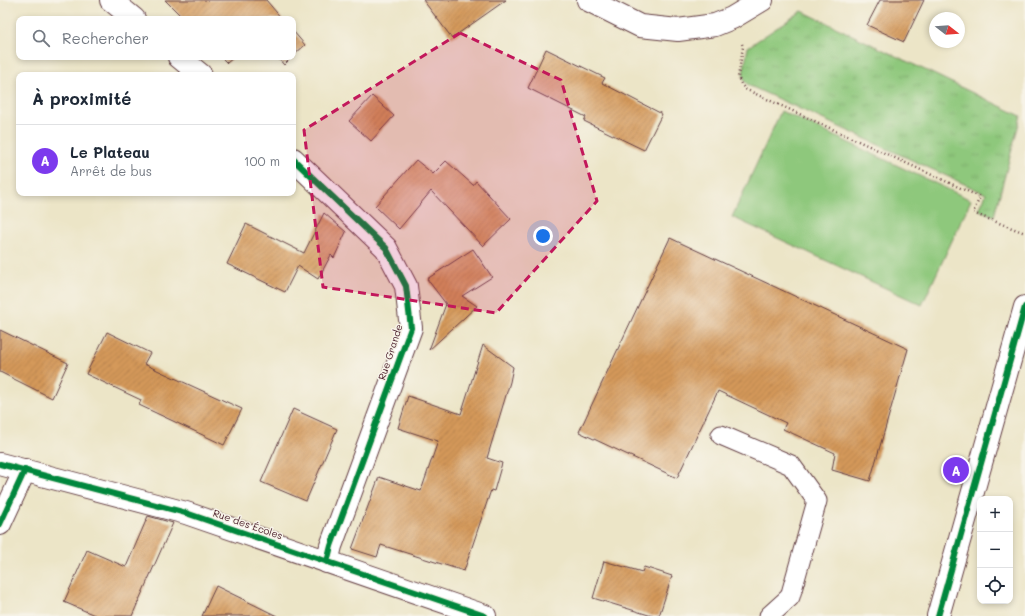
<!DOCTYPE html>
<html lang="fr">
<meta charset="utf-8">
<style>
body{margin:0;font-family:Mali,sans-serif;background:#f2f2f3;color:#1f2937}
.controls{position:absolute;right:12px;bottom:12px;display:grid;overflow:hidden;border-radius:8px;box-shadow:0 2px 6px #0003}
.controls button{width:36px;height:36px;display:grid;place-items:center;padding:0;border:0;border-bottom:1px solid #e0e1e3;background:#fff;color:#1f2937;font:20px sans-serif}
.compass{position:absolute;left:929px;top:12px;width:36px;height:36px;border-radius:50%;background:#fff;box-shadow:0 2px 6px #0003;rotate:107deg}
.you{position:absolute;left:543px;top:236px;width:14px;height:14px;margin:-10px;border:3px solid #fff;border-radius:50%;background:#1a73e8;box-shadow:0 0 0 6px #1a73e833}
.badge{display:grid;place-items:center;width:26px;height:26px;border-radius:50%;background:#7c3aed;color:#fff;font-size:13px;font-weight:700}
.pin{position:absolute;translate:-50% -50%;border:2px solid #fff;box-shadow:0 1px 4px #0006}
.list{margin:0;padding:0;list-style:none}
h2{display:flex;justify-content:space-between;align-items:center;height:52px;margin:0;padding:0 16px;font-size:17px}
h2 small{font-size:13px;font-weight:400;color:#747a83}
.list li{display:grid;grid-template-columns:26px 1fr auto;gap:12px;align-items:center;box-sizing:border-box;height:72px;padding:0 16px;border-top:1px solid #e0e1e3}
.list b{display:block;font-size:15px;white-space:nowrap}
.list p{margin:0;font-size:13px;white-space:nowrap;color:#747a83}
.list em{font-size:13px;font-style:normal;color:#747a83}
.icon{flex:none;width:22px;height:22px;fill:none;stroke:currentColor;stroke-width:2;stroke-linecap:round;stroke-linejoin:round}
.map{position:relative;flex:none;width:1025px;height:616px;overflow:hidden}
.search{position:absolute;background:#fff;box-shadow:0 2px 6px #0003;left:16px;top:16px;width:280px;height:44px;display:flex;align-items:center;gap:10px;box-sizing:border-box;padding:0 14px;border-radius:8px;color:#747a83;font-size:15px}
.panel{position:absolute;background:#fff;box-shadow:0 2px 6px #0003;left:16px;top:72px;width:280px;height:124px;border-radius:8px}
.map>svg:first-child{display:block}
.grass{fill:url(#grass-tufts);stroke:#6c7453}
.garden{fill:#8ec87b;stroke:#6c7453}
.building{fill:url(#building-hatch)}
.lines{fill:none;stroke-linecap:round;stroke-linejoin:round}
.lane-casing{stroke:#623d42;stroke-width:21}
.street-casing{stroke:#623d42;stroke-width:24}
.secondary-casing{stroke:#623d42;stroke-width:24}
.path{stroke:#623d42;stroke-width:2.5;stroke-dasharray:1 3;stroke-linecap:butt}
.lane{stroke:#fff;stroke-width:19}
.street{stroke:#fff;stroke-width:22}
.secondary{stroke:#fff;stroke-width:22}
.cycleway-casing{stroke:#f7f3e8;stroke-width:8}
.cycleway{stroke:#00873e;stroke-width:6}
.marked{fill:#c2185b;fill-opacity:0.2;stroke:#c2185b;stroke-width:3;stroke-dasharray:8 5;stroke-linejoin:round}
.labels{text-anchor:middle;stroke-width:3;stroke-linejoin:round;paint-order:stroke}
.street-label{font-size:10px;fill:#4a1f2b;stroke:#f7f3e8}
</style>
<div class="map">
<svg width="1025" height="616" viewBox="0 0 1025 616">
<defs>
<pattern id="grass-tufts" width="24" height="20" patternUnits="userSpaceOnUse"><rect width="24" height="20" fill="#8ec87b"/><path d="M3 7l-1-3M5 7V3M7 7l1-3M15 17l-1-3M17 17v-4M19 17l1-3" fill="none" stroke="#7cab6a"/></pattern>
<pattern id="building-hatch" width="6" height="6" patternUnits="userSpaceOnUse"><rect width="6" height="6" fill="#d4995a"/><path d="M-1 1l2-2M0 6l6-6M5 7l2-2" fill="none" stroke="#ae7c4b"/></pattern>
</defs>
<rect width="100%" height="100%" fill="#f7f3e8"/>
<filter id="ink" filterUnits="userSpaceOnUse"><feTurbulence type="fractalNoise" baseFrequency=".025" numOctaves="2"/><feDisplacementMap in="SourceGraphic" scale="8" xChannelSelector="R" yChannelSelector="G"/><feConvolveMatrix kernelMatrix="1 2 1 2 8 2 1 2 1" color-interpolation-filters="sRGB"/></filter>
<filter id="wash" filterUnits="userSpaceOnUse"><feTurbulence type="fractalNoise" baseFrequency=".012" numOctaves="4" result="noise"/><feDisplacementMap in="SourceGraphic" scale="16" xChannelSelector="R" yChannelSelector="G"/><feGaussianBlur stdDeviation="0.9" result="paint"/><feColorMatrix in="noise" values="0 0 0 0 0 0 0 0 0 0 0 0 0 0 0 0 0 1.4 0 .05"/><feComposite in="paint" operator="in"/></filter>
<g filter="url(#wash)">
<rect width="100%" height="100%" fill="#ece5c7"/>
<!-- grass -->
<polygon class="grass" points="802,11 1021,116 994,216 979,210 986,194 750,86 745,82 743,74 748,47"/>
<!-- garden -->
<polygon class="garden" points="781,111 971,200 922,305 732,217"/>
<g id="blocks">
<!-- building -->
<g class="building">
<polygon points="165,0 266,0 282,19 184,19"/>
<polygon points="423,0 506,0 452,38"/>
<polygon points="880,0 924,0 904,42 867,25"/>
<polygon points="293,31 305,45 293,56"/>
<polygon points="546,49 605,78 602,83 662,114 644,150 584,121 586,117 528,88"/>
<polygon points="221,57 234,57 227,63"/>
<polygon points="277,57 292,57 284,65"/>
<polygon points="372,96 394,116 371,141 349,121"/>
<polygon points="416,160 433,174 446,161 473,185 476,181 511,219 483,246 431,191 399,229 375,206"/>
<polygon points="324,213 346,232 334,258 331,255 318,279 298,266 285,292 227,264 246,224 304,253"/>
<polygon points="670,238 908,349 870,481 832,470 835,453 783,429 786,423 718,391 677,478 579,432"/>
<polygon points="473,249 492,277 462,296 477,306 429,350 446,304 427,279"/>
<polygon points="0,330 68,363 52,398 0,372"/>
<polygon points="107,332 150,353 144,364 242,409 224,445 139,405 141,400 86,374"/>
<polygon points="483,345 513,367 510,382 487,458 502,463 494,491 491,490 464,571 381,545 377,557 352,549 379,477 421,491 438,441 398,428 408,396 461,414"/>
<polygon points="293,409 337,429 306,501 261,482"/>
<polygon points="148,516 173,523 132,616 97,616 64,602 87,550 126,567"/>
<polygon points="604,561 642,572 644,567 672,576 659,616 652,616 593,598"/>
<polygon points="216,586 277,616 202,616"/>
</g>
</g>
</g>
<g filter="url(#ink)">
<use href="#blocks" fill-opacity="0" stroke="#623d42" stroke-width="1"/>
<g class="lines">
<defs>
<polyline id="lane" points="721,435 791,465 817,501 790,597 769,616"/>
<g id="street">
<polyline points="111,0 134,19"/>
<polyline points="588,0 640,26 678,30 715,25 732,18 762,0"/>
<polyline points="179,57 201,75"/>
<polyline points="293,159 386,248 406,286 411,328 331,546 327,562"/>
<polyline points="0,524 25,470"/>
<polyline points="938,616 1025,307"/>
</g>
<polyline id="secondary" points="0,464 186,513 485,616"/>
</defs>
<!-- lane casing -->
<use href="#lane" class="lane-casing"/>
<!-- street casing -->
<use href="#street" class="street-casing"/>
<!-- secondary casing -->
<use href="#secondary" class="secondary-casing"/>
<!-- path -->
<polyline class="path" points="742,44 743,47 738,77 741,84 745,89 980,197 973,213 1025,233"/>
<!-- lane -->
<use href="#lane" class="lane"/>
<!-- street -->
<use href="#street" class="street"/>
<!-- secondary -->
<use href="#secondary" class="secondary"/>
<defs>
<g id="cycleway">
<polyline points="293,159 386,248 406,286 411,328 331,546 327,562"/>
<polyline points="0,464 186,513 485,616"/>
<polyline points="0,524 25,470"/>
<polyline points="938,616 1025,307"/>
</g>
</defs>
<!-- cycleway casing -->
<use href="#cycleway" class="cycleway-casing"/>
<!-- cycleway -->
<use href="#cycleway" class="cycleway"/>
</g>
</g>
<!-- marked area -->
<path class="marked" d="M460 33 561 80 597 201 496 313 323 287 304 130Z"/>
<g class="labels">
<!-- street labels -->
<g class="street-label">
<text transform="translate(390 352) rotate(-72)" y="4">Rue Grande</text>
<text transform="translate(248 524) rotate(19)" y="4">Rue des Écoles</text>
</g>
</g>
</svg>
<div class="controls">
<button>+</button>
<button>−</button>
<button><svg class="icon" aria-label="locate" viewBox="0 0 24 24"><circle cx="12" cy="12" r="6"/><path d="M12 2v4M12 18v4M2 12h4M18 12h4"/></svg></button>
</div>
<svg class="compass" viewBox="-18 -18 36 36"><path d="M0-13l5 13h-10z" fill="#e53935"/><path d="M0 13l5-13h-10z" fill="#747a83"/></svg>
<div class="you"></div>
<div class="pin badge" style="left:956px;top:470px">A</div>
<div class="search"><svg class="icon" aria-label="search" viewBox="0 0 24 24"><circle cx="10" cy="10" r="6"/><path d="M15 15l6 6"/></svg>Rechercher</div>
<section class="panel">
<h2>À proximité<small></small></h2>
<ul class="list">
<li><span class="badge">A</span><div><b>Le Plateau</b><p>Arrêt de bus</p></div><em>100 m</em></li>
</ul>
</section>
</div>
